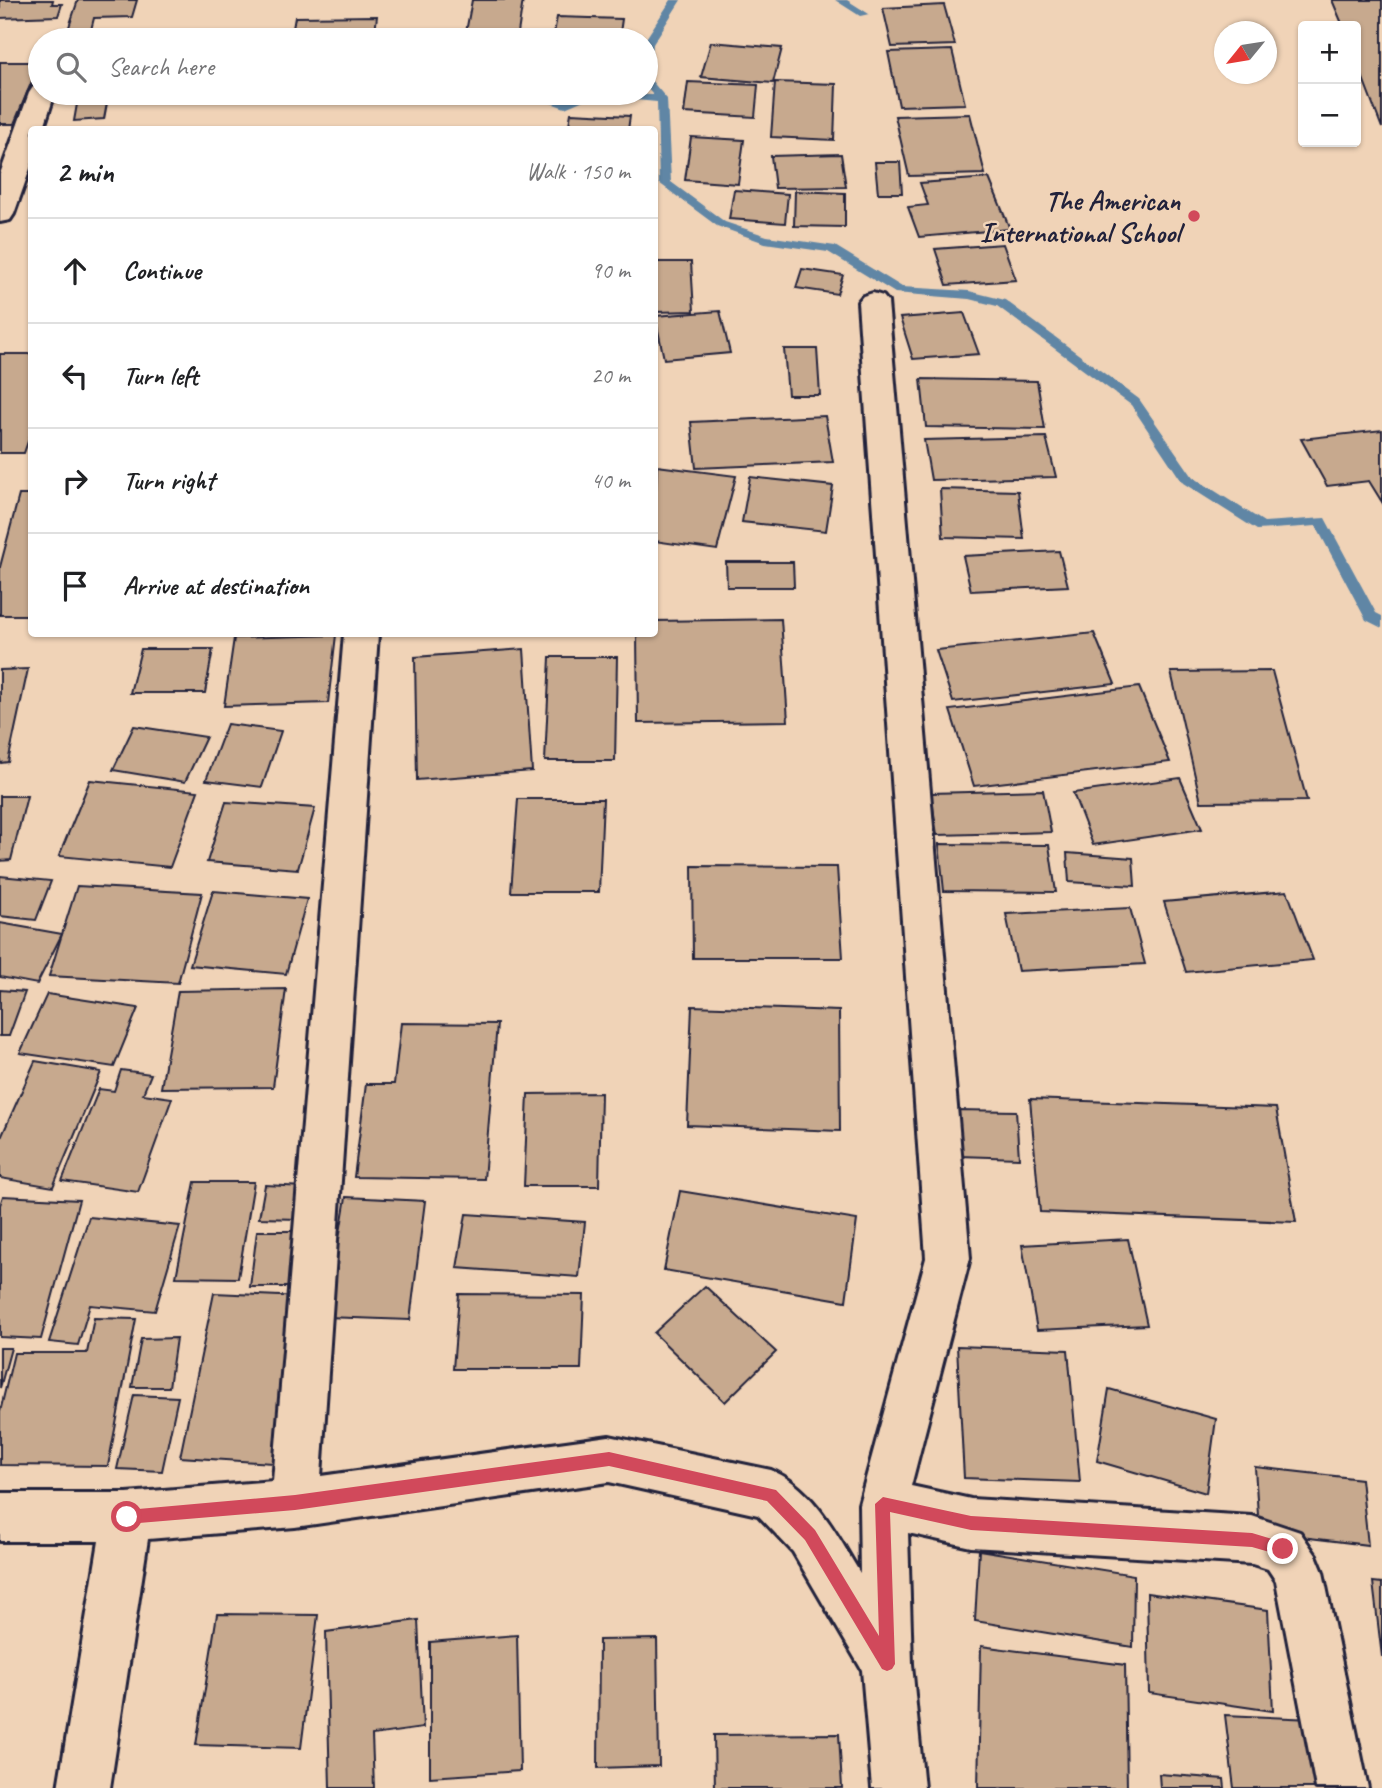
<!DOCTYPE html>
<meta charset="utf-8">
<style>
body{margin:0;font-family:Caveat,sans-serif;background:#f2f2f2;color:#202124}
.controls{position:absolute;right:21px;top:21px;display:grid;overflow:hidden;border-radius:7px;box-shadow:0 2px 5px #0004}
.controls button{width:63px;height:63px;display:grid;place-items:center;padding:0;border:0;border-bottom:2px solid #e0e0e0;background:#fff;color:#202124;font:35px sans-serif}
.compass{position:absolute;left:1214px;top:21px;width:63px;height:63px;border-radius:50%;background:#fff;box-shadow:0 2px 5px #0004;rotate:240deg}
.stop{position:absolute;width:21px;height:21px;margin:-16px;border:5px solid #d1495b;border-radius:50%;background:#fff}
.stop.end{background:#d1495b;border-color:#fff;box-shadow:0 2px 7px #0008}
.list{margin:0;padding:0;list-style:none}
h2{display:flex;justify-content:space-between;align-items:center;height:91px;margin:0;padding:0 28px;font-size:30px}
h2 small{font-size:23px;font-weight:400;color:#757577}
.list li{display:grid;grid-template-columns:46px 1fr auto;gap:21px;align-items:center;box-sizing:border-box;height:105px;padding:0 28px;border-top:2px solid #e0e0e0}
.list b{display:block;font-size:26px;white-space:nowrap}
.list em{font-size:23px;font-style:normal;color:#757577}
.icon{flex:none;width:38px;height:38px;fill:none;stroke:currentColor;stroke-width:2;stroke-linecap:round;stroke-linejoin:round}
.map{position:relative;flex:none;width:1382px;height:1788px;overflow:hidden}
.search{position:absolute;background:#fff;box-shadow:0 2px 5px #0004;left:28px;top:28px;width:630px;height:77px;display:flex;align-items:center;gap:18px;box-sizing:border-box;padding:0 24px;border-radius:38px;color:#757577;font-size:26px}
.panel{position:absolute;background:#fff;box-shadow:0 2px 5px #0004;left:28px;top:126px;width:630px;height:511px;border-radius:7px}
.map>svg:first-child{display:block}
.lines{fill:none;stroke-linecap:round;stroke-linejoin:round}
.stream{fill:#6086a5;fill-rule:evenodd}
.building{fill:#c7a98e;stroke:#22223b;stroke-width:2}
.minor-casing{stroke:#22223b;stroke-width:6}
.minor{fill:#f0d3b7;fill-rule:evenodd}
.route{fill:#d1495b}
.poi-dot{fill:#d1495b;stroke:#f0d3b7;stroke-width:2.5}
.labels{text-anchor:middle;stroke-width:5;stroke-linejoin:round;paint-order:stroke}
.far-poi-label{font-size:28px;font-weight:bold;fill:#22223b;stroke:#f0d3b7;text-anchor:end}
</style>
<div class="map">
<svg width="1382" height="1788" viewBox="0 0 1382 1788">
<rect width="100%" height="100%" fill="#f0d3b7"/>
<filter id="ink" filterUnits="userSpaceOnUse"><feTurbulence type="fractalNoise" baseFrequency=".0143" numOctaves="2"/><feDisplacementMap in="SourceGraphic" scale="14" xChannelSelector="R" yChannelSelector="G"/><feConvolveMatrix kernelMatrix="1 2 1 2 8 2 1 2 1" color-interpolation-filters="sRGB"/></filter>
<g filter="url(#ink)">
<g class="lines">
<!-- stream -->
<g class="stream">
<path d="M671 0H681L653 44 650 79 667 99 671 182 725 222 767 236 835 246 902 287 969 291 1005 300 1139 399 1193 477 1264 522 1325 518 1376 613 1382 616V628L1366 620 1316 526 1257 530 1183 483 1131 405 997 306 969 299 895 293 828 252 765 243 717 226 659 183 657 102 593 96 565 108 534 97 505 105 483 93H496L506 98C531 91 540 93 565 101L584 93 653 95 646 87 645 40Z"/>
<polygon points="835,0 847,0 869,14 860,16"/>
</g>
</g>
<!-- building -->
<g class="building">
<polygon points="0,0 53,0 52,4 62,4 58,16 0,18"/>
<polygon points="78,0 137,0 132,17 94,18 91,30 68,30"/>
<polygon points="472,0 523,0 518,33 466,32"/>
<polygon points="1332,0 1382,0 1382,128 1356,60 1356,26 1343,26"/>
<polygon points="944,5 955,45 892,47 883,8"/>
<polygon points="377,16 374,40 291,40 295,17"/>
<polygon points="557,17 622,19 619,40 553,39"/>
<polygon points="711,42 782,48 773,83 701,77"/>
<polygon points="952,50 965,104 899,106 888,52"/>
<polygon points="0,62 40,62 14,124 0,124"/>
<polygon points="688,82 758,85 755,117 684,113"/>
<polygon points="775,82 836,84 834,140 771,137"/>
<polygon points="377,93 447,93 446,100 375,100"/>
<polygon points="107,103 104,119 74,121 77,104"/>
<polygon points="571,113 630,116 628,130 568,130"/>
<polygon points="970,114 985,174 909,176 895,116"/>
<polygon points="691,137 744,140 738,184 685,180"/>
<polygon points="841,154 846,187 775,188 771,156"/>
<polygon points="875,162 900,162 902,193 878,193"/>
<polygon points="989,178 1010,229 919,237 908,207 928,205 920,183"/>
<polygon points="734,190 788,194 785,223 729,219"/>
<polygon points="795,191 845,193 845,227 794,226"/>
<polygon points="1003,244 1016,280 947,285 935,249"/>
<polygon points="654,262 691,262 694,311 654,312"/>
<polygon points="802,269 843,275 837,294 796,288"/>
<polygon points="720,311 730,353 664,359 655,316"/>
<polygon points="964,313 979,354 913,359 900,318"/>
<polygon points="784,349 817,349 820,395 788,395"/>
<polygon points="0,354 32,354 32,430 24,453 0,453"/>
<polygon points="921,379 1037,381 1045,429 926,427"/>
<polygon points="825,416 833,462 696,468 691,422"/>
<polygon points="1382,430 1382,502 1369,481 1327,486 1301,439"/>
<polygon points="1046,437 1056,477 931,480 924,440"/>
<polygon points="657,466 736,476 717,550 654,541"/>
<polygon points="750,477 833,486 826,531 742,522"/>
<polygon points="940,489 1018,491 1024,539 943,537"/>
<polygon points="19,495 32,495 32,615 0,615 0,567"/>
<polygon points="1059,551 1068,586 971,591 963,556"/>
<polygon points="726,562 793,562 794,587 727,587"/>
<polygon points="781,619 788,721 638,723 637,634 654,634 654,621"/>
<polygon points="1094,633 1115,684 953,702 936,650"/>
<polygon points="336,635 328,703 224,706 234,638"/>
<polygon points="141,649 213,649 205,693 130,693"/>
<polygon points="524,649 532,771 417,780 415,657"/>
<polygon points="550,657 617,657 615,761 545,761"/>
<polygon points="28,669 8,762 0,763 0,670"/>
<polygon points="1272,671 1307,801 1201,802 1171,672"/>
<polygon points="1139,687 1170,762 974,786 950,710"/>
<polygon points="227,724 281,731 262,787 206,780"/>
<polygon points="134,726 206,737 185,782 113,770"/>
<polygon points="1180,778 1202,829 1093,845 1073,793"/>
<polygon points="90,780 198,791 170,867 59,856"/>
<polygon points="1043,790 1051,832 937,835 931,793"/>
<polygon points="0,796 27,796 11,860 0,861"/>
<polygon points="518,799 603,799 599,892 511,892"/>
<polygon points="226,802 315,808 298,869 207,862"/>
<polygon points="939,844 1049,845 1056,892 944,891"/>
<polygon points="1067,853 1133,858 1135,886 1069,882"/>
<polygon points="692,866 837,867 843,958 693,958"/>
<polygon points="0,876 51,881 36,920 0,916"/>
<polygon points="77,886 202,893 178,983 49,976"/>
<polygon points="213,891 307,899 286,974 190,965"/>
<polygon points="1287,891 1313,960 1186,972 1164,902"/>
<polygon points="1130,908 1145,964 1018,971 1006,914"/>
<polygon points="0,923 62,934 37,984 0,977"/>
<polygon points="286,989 273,1087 161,1088 178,991"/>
<polygon points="0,990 25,992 9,1036 0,1036"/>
<polygon points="47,994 138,1008 114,1067 20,1053"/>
<polygon points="692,1006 839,1011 840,1131 687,1125"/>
<polygon points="401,1023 497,1024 484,1179 354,1177 366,1084 394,1084"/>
<polygon points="35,1061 101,1072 53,1187 0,1178 0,1140"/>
<polygon points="121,1070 151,1074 143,1094 172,1098 138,1192 62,1181 99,1089 114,1091"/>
<polygon points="601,1093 599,1186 524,1186 528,1094"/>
<polygon points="1030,1099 1276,1108 1296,1222 1040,1212"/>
<polygon points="957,1110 1016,1111 1019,1158 959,1156"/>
<polygon points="195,1182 254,1182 238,1278 176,1277"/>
<polygon points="265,1185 304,1187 299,1219 259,1218"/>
<polygon points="680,1191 857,1220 846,1301 664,1270"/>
<polygon points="3,1196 79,1200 41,1339 0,1337 0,1205"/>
<polygon points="346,1197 425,1201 410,1320 326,1317"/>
<polygon points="466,1214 585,1222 579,1277 457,1268"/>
<polygon points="89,1217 180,1226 155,1311 90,1305 78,1345 49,1342"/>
<polygon points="257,1231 301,1231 295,1287 250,1287"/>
<polygon points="1128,1239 1147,1325 1037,1330 1022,1245"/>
<polygon points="705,1286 776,1352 725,1402 654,1333"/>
<polygon points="214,1293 302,1297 273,1463 180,1457"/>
<polygon points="459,1294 584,1295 581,1369 453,1369"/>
<polygon points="94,1318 136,1319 108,1466 0,1465 0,1412 14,1353 87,1353"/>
<polygon points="176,1338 169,1387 132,1387 141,1339"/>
<polygon points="957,1346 1068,1350 1080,1482 964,1478"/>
<polygon points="0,1348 11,1348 0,1388"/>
<polygon points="1109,1389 1216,1419 1206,1493 1097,1461"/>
<polygon points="134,1395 178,1397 162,1471 117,1469"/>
<polygon points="1255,1467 1361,1479 1368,1545 1259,1532"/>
<polygon points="979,1550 1134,1575 1133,1647 975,1621"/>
<polygon points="1373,1582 1382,1583 1382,1657"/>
<polygon points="1147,1593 1268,1610 1273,1711 1149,1693"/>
<polygon points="217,1614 318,1615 301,1748 196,1745"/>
<polygon points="418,1620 423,1728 372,1735 374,1788 330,1788 326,1632"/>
<polygon points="517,1635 520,1771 430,1777 430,1642"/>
<polygon points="657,1639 659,1766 598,1768 599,1640"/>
<polygon points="981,1646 1125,1665 1127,1788 978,1788"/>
<polygon points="1225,1715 1312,1719 1322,1788 1234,1788"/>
<polygon points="839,1734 842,1788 715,1788 714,1735"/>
<polygon points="1159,1774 1224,1779 1225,1788 1160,1788"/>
</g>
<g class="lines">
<defs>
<g id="minor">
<polygon points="40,86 40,93 55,93 43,130 32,130 32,163 14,214 10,220 0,222 0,174 29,93 33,87"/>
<path d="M873 293 883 296 888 302 970 1258 911 1486 971 1499 1252 1516 1300 1532 1316 1555 1323 1572 1368 1788H1316L1276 1581 1268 1569 1252 1564 971 1547 908 1533 912 1664 924 1788H872L862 1670 793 1552 758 1515 609 1482 295 1527 148 1539 110 1788H58L99 1541H0V1493H127L273 1481 344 634H378L321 1476 609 1436 771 1470C814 1488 837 1535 860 1573L859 1504 926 1258 858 302 863 296Z"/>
</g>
</defs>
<!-- minor casing -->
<use href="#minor" class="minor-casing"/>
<!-- minor -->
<use href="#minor" class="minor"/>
</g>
</g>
<!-- route -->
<polygon class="route" points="609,1452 776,1490 815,1530 879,1636 875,1504 883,1497 971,1516 1252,1533 1288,1544 1290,1549 1283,1556 1252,1547 971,1530 890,1512 895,1664 892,1669 887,1671 882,1669 805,1540 767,1501 609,1466 295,1510 127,1524 120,1517 127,1510 295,1495"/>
<!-- markers -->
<circle class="poi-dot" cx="1194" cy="216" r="7"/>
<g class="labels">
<!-- far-poi labels -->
<g class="far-poi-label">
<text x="1180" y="210">The American<tspan x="1180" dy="32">International School</tspan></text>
</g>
</g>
</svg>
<div class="controls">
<button>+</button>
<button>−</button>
</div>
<svg class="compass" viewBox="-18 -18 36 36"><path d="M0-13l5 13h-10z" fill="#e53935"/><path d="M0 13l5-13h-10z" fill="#757577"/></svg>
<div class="stop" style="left:127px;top:1517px"></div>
<div class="stop end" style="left:1283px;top:1549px"></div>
<div class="search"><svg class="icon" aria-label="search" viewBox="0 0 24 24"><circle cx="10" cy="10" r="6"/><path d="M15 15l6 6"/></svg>Search here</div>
<section class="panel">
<h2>2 min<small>Walk · 150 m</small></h2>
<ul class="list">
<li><svg class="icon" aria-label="ahead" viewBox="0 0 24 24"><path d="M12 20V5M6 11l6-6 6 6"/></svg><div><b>Continue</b></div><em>90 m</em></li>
<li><svg class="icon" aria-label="left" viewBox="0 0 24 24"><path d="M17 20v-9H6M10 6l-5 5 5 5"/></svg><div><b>Turn left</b></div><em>20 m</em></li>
<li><svg class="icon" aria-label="right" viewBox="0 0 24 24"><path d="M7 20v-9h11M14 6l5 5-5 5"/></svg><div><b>Turn right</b></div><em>40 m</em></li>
<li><svg class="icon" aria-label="arrive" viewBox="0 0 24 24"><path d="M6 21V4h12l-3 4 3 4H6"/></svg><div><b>Arrive at destination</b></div></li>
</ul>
</section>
</div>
